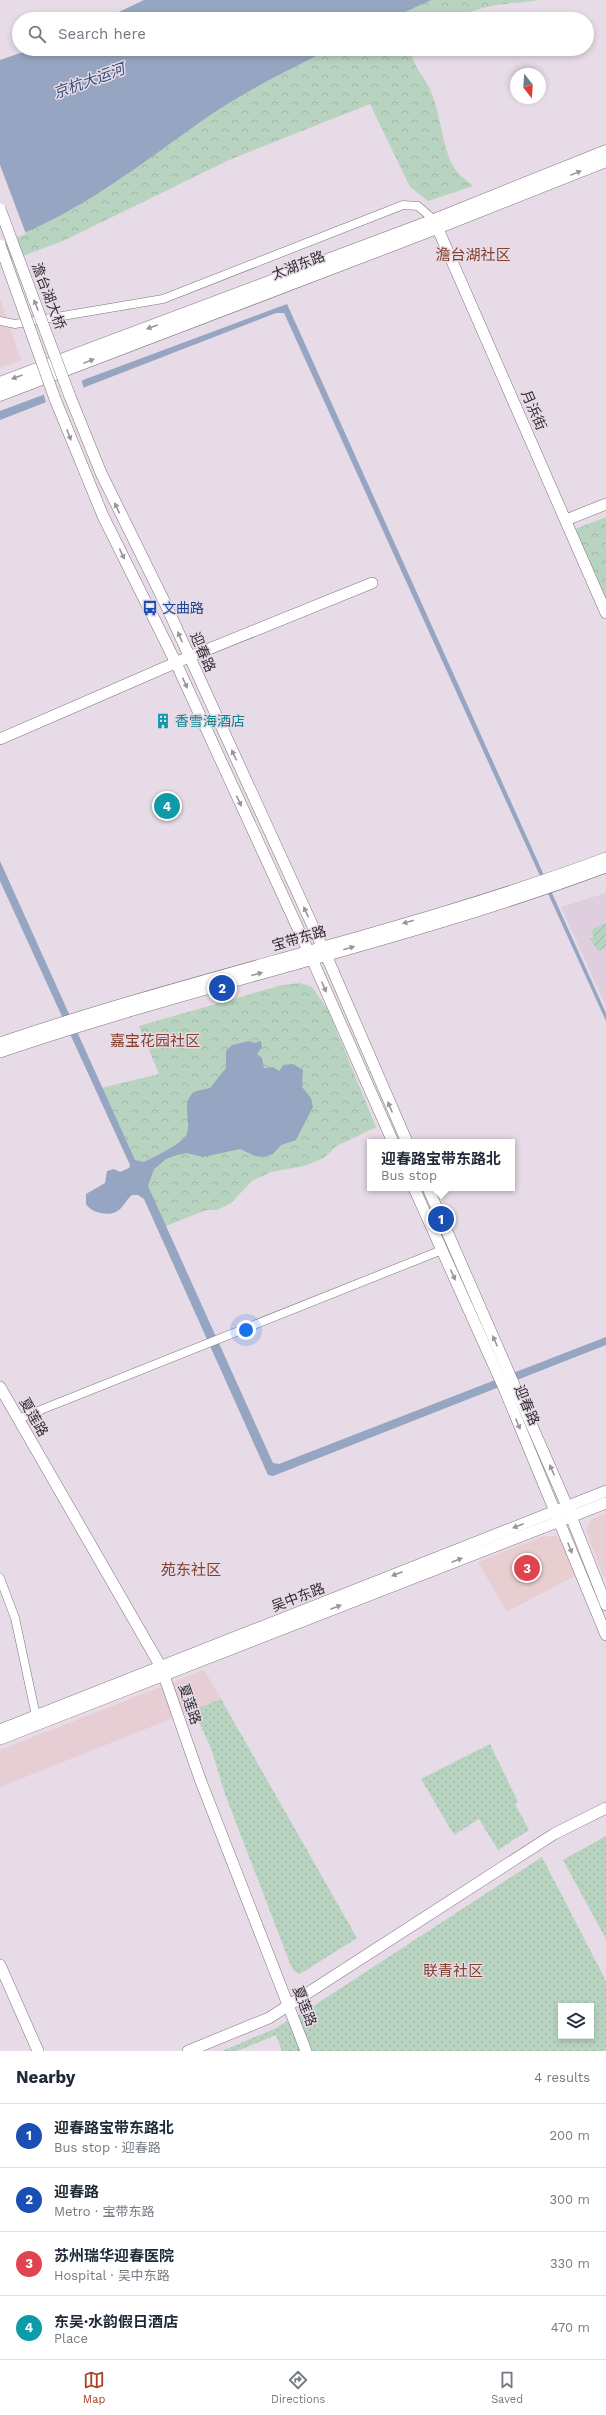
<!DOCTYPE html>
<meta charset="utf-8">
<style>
body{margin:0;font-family:"Work Sans","Noto Sans SC",sans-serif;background:#f6f6f7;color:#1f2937}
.controls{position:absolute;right:12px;bottom:12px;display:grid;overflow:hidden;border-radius:0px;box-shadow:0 2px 6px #0003}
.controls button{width:36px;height:36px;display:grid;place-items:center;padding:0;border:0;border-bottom:1px solid #e0e1e3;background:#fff;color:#1f2937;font:20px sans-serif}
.compass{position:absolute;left:510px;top:68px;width:36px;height:36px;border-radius:50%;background:#fff;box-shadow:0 2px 6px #0003;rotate:163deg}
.you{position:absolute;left:246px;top:1330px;width:14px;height:14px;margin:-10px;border:3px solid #fff;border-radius:50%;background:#1a73e8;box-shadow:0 0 0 6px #1a73e833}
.badge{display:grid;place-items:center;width:26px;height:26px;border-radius:50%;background:#ab4224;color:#fff;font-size:13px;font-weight:700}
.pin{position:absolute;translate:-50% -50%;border:2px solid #fff;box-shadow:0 1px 4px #0006}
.popup{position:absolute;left:367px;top:1139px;width:148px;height:52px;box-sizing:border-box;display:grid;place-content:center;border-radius:0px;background:#fff;filter:drop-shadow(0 1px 3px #0005);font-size:13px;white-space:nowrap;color:#747a83}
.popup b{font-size:15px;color:#1f2937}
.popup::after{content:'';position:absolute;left:50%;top:100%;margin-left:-8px;border:8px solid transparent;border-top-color:#fff}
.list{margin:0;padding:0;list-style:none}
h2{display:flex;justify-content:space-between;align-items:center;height:52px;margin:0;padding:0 16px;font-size:17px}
h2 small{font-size:13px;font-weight:400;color:#747a83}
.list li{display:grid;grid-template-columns:26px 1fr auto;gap:12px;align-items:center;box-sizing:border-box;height:64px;padding:0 16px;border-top:1px solid #e0e1e3}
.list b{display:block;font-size:15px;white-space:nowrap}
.list p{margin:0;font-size:13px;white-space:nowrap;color:#747a83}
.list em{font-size:13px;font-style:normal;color:#747a83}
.icon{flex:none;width:22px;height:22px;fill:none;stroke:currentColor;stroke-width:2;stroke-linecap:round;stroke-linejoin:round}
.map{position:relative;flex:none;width:606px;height:2051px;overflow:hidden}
.search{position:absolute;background:#fff;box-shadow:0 2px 6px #0003;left:12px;right:12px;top:12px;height:44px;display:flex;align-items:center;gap:10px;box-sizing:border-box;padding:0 14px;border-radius:22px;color:#747a83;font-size:15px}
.sheet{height:308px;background:#fff}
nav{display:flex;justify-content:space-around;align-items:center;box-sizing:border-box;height:56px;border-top:1px solid #e0e1e3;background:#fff;font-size:11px;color:#747a83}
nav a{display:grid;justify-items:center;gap:2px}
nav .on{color:#ab4224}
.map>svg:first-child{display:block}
.commercial{fill:#e7ced4}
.built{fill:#decede}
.medical{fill:#e8ced0}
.grass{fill:url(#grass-dots);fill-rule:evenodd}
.park{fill:url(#park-crowns)}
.garden{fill:url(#garden-furrows)}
.water{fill:#96a5c1}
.pier{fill:#e6dbe6}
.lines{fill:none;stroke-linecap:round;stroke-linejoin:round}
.street-casing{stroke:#7e747e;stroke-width:9}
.secondary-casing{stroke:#7e747e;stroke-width:12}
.primary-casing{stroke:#7e747e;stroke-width:13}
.street{stroke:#fff;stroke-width:8}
.secondary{stroke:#fff;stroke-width:11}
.primary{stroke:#fff;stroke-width:12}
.secondary-bridge-casing{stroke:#7e747e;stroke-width:12;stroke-linecap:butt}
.secondary-bridge{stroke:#fff;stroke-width:11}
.oneway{fill:#989698}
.labels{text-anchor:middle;stroke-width:3;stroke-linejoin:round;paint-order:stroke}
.street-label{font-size:14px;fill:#322e32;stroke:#e6dbe6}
.transit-label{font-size:14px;fill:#164399;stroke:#e6dbe6;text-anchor:start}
.culture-label{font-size:14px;fill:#0d838f;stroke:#e6dbe6;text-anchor:start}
.water-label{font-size:15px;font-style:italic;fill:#394d78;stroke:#e6dbe6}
.neighbourhood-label{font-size:15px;fill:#85402d;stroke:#e6dbe6}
</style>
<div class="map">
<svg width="606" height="2051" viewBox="0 0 606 2051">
<defs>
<pattern id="grass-dots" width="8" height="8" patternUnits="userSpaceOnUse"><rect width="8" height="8" fill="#b8d4c1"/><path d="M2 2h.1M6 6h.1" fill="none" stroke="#9fb6a6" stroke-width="1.8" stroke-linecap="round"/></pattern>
<pattern id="park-crowns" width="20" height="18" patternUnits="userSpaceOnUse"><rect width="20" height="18" fill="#b8d4c1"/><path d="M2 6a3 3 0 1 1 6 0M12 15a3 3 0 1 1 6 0" fill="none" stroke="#9fb6a6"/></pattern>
<pattern id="garden-furrows" width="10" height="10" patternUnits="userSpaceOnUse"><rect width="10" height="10" fill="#b8d4c1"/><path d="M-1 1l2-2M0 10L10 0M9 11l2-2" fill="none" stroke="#9fb6a6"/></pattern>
</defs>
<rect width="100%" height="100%" fill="#e6dbe6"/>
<!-- commercial -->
<g class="commercial">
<polygon points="0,298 21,360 0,368"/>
<polygon points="606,1513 606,1577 604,1578 586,1530 591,1520"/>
<polygon points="204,1670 221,1699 0,1787 0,1750"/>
</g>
<!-- built -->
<polygon class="built" points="606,893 606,1007 561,907"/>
<!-- medical -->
<polygon class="medical" points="555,1536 561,1540 576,1575 507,1612 478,1562 541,1537"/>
<!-- grass -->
<g class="grass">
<polygon points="221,1699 357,1938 300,1974 295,1972 291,1966 225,1794 211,1748 193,1710"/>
<polygon points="490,1744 518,1802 515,1804 529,1830 498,1850 479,1819 454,1835 421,1779"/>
<polygon points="606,1836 606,1939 563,1860"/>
<path d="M542 1857 606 1981V2051H282L276 2035 237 2051H222L274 2029 315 2005ZM561 2006H591V2036H561Z"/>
</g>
<!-- park -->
<g class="park">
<path d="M389 0H540C515 4 479 3 458 19H346Z"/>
<path d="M280 49H422L412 56C416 70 426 79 431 92 441 115 442 146 453 166 457 174 467 180 473 186L428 201 410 187 370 104 229 160 63 241 0 264V175Z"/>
<polygon points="606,517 606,602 575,529"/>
<polygon points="300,983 312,987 328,1010 376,1127 335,1147 324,1158 304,1166 271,1172 252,1181 231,1203 217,1210 206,1210 164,1227 101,1088 159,1074 139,1026 282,985"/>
</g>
<!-- garden -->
<polygon class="garden" points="606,923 606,948 598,951 590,939 594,937 591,930"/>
<!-- water -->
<g class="water">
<polygon points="144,0 431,0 390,19 104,19"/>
<path d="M32 49H330C287 71 242 92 203 120 138 166 76 216 0 242V60Z"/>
<polygon points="287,304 606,1013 606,1021 284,313 276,313 0,420 0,411"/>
<path d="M0 861 135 1160 144 1162C154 1157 181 1144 186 1136 193 1122 179 1102 195 1092 199 1089 205 1090 210 1088L226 1068V1051L232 1045 249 1041 254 1043 261 1041 262 1047 257 1054 262 1058 264 1068 273 1067 279 1071 284 1065 293 1064 303 1070 302 1087 311 1098 313 1107 296 1140 281 1145 273 1154 264 1157 255 1156 240 1149 203 1157 187 1153 177 1155 166 1159 154 1169 148 1186 273 1463 279 1464 606 1337V1345L273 1476 268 1475 144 1199 138 1195H132C127 1199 125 1204 121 1208 113 1218 92 1214 86 1204V1194L105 1183 107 1171 114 1169 120 1172 129 1168 130 1165 0 881Z"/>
</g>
<!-- pier -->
<g class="pier">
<polygon points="0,165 26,234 0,244"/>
<polygon points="81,378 84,389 46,403 43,392"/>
</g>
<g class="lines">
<defs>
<g id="street">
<polyline points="0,321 15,324 163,299 403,205 418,206 434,220"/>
<polyline points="18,1419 442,1250"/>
<polyline points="0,1578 15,1618 36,1716"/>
</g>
<g id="secondary">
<polyline points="434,220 606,613"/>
<polyline points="69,394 101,473 165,603 326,955 407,1142"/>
<polyline points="55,399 103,516 176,663 312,959 393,1142"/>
<polyline points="566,520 606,504"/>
<polyline points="0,739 189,657 372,583"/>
<path d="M0 1043C200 975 408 932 606 858"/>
<path d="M0 1052C200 984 408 941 606 867"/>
<polyline points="414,1188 504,1388 606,1635"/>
<polyline points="428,1188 567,1506 606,1605"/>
<polyline points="0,1387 161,1667 200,1779 306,2051"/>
<polyline points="0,1730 606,1491"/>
<polyline points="0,1739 606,1503"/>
<polyline points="0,1965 38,2051"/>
<polyline points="188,2051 269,2018 554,1834 606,1808"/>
</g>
<g id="primary">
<polyline points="0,383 434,220 606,151"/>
<polyline points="0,395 437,228 606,161"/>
</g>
</defs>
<!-- street casing -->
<use href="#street" class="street-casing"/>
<!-- secondary casing -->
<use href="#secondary" class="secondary-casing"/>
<!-- primary casing -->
<use href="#primary" class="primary-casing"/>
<!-- street -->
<use href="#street" class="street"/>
<!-- secondary -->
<use href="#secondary" class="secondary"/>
<!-- primary -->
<use href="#primary" class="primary"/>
<defs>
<g id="secondary-bridge">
<polyline points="0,209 69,394"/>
<polyline points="0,245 55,399"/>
</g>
</defs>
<!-- secondary-bridge casing -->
<use href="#secondary-bridge" class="secondary-bridge-casing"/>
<!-- secondary-bridge -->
<use href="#secondary-bridge" class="secondary-bridge"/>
</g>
<!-- one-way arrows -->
<defs><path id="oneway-solid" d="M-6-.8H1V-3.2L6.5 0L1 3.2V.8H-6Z"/></defs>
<g class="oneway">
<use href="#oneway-solid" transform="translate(576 173) rotate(-22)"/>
<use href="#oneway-solid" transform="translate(36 305) rotate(-111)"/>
<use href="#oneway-solid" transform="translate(152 327) rotate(160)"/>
<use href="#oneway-solid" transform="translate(89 361) rotate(-21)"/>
<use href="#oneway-solid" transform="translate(17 377) rotate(160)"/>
<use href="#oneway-solid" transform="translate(69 435) rotate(69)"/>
<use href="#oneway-solid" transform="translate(117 508) rotate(-115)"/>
<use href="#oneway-solid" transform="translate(122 554) rotate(64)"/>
<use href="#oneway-solid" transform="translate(180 637) rotate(-113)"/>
<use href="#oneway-solid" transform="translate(185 683) rotate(65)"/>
<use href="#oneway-solid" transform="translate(234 755) rotate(-115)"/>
<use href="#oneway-solid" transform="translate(239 801) rotate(65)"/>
<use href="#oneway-solid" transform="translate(306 912) rotate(-115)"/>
<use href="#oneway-solid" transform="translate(408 922) rotate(164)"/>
<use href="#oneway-solid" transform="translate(349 948) rotate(-16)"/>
<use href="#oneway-solid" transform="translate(257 974) rotate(-15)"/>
<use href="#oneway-solid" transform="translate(324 987) rotate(66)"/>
<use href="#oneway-solid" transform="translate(390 1107) rotate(-113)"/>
<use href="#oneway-solid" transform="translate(453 1275) rotate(66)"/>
<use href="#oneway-solid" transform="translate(495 1341) rotate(-114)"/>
<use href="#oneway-solid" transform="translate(518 1424) rotate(68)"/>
<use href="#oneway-solid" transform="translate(552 1470) rotate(-114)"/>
<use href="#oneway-solid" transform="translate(518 1526) rotate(159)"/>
<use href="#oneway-solid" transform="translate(570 1548) rotate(68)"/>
<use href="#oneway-solid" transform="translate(457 1560) rotate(-21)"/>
<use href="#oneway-solid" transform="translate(397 1574) rotate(159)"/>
<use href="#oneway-solid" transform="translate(336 1607) rotate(-21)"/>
</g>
<!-- icons -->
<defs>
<symbol id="bus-bare" viewBox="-9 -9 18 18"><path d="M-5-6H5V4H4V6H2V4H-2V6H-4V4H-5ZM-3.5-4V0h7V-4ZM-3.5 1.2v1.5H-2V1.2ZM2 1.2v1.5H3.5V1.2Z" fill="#1a4fb4" stroke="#e6dbe6" stroke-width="2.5" paint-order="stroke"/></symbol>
<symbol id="building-bare" viewBox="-9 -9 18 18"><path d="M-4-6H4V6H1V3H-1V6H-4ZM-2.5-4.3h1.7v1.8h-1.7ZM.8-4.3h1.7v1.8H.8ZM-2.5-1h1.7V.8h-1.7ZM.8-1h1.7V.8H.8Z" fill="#0f9aa8" stroke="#e6dbe6" stroke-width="2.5" paint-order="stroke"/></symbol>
</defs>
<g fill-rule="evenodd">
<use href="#bus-bare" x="139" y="597" width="22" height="22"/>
<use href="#building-bare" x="152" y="710" width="22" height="22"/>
</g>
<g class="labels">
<!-- street labels -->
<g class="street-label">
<text transform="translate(298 265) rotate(-21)" y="5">太湖东路</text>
<text transform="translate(49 296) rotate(69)" y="5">澹台湖大桥</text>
<text transform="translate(534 410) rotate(66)" y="5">月浜街</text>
<text transform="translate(203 652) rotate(66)" y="5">迎春路</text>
<text transform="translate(299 938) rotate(-16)" y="5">宝带东路</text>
<text transform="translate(527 1405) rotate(67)" y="5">迎春路</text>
<text transform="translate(34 1417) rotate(60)" y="5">夏莲路</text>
<text transform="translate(298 1597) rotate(-21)" y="5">吴中东路</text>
<text transform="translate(190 1704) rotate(71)" y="5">夏莲路</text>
<text transform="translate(305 2006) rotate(69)" y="5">夏莲路</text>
</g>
<!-- transit labels -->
<g class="transit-label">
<text x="162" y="613">文曲路</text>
</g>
<!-- culture labels -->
<g class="culture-label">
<text x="175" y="726">香雪海酒店</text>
</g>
<!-- water labels -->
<g class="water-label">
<text transform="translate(89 81) rotate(-20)" y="5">京杭大运河</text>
</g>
<!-- neighbourhood labels -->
<g class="neighbourhood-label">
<text x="473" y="260">澹台湖社区</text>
<text x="155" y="1046">嘉宝花园社区</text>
<text x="191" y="1575">苑东社区</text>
<text x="453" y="1976">联青社区</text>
</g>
</g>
</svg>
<div class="controls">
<button><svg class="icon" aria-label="layers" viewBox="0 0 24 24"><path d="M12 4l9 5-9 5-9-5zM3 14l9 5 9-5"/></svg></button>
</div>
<svg class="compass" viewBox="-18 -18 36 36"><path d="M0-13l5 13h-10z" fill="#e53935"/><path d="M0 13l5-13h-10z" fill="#747a83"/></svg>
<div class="you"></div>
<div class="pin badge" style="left:441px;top:1219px;background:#1a4fb4">1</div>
<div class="popup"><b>迎春路宝带东路北</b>Bus stop</div>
<div class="pin badge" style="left:222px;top:988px;background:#1a4fb4">2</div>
<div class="pin badge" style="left:527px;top:1568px;background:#e0444e">3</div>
<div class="pin badge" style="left:167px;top:806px;background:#0f9aa8">4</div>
<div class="search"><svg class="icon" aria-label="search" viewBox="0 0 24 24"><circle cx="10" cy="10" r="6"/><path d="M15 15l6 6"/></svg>Search here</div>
</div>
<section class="sheet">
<h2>Nearby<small>4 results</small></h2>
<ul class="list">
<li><span class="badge" style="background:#1a4fb4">1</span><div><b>迎春路宝带东路北</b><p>Bus stop · 迎春路</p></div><em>200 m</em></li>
<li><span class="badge" style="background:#1a4fb4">2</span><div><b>迎春路</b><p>Metro · 宝带东路</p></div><em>300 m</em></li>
<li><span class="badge" style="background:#e0444e">3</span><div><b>苏州瑞华迎春医院</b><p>Hospital · 吴中东路</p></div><em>330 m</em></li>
<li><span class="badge" style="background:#0f9aa8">4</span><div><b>东吴·水韵假日酒店</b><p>Place</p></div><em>470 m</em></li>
</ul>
</section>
<nav>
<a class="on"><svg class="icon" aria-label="map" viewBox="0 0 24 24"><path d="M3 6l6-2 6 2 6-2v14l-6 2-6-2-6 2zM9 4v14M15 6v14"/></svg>Map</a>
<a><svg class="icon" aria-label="directions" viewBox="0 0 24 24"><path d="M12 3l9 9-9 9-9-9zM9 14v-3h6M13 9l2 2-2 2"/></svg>Directions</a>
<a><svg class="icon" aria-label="saved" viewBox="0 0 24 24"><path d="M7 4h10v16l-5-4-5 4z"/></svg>Saved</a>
</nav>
